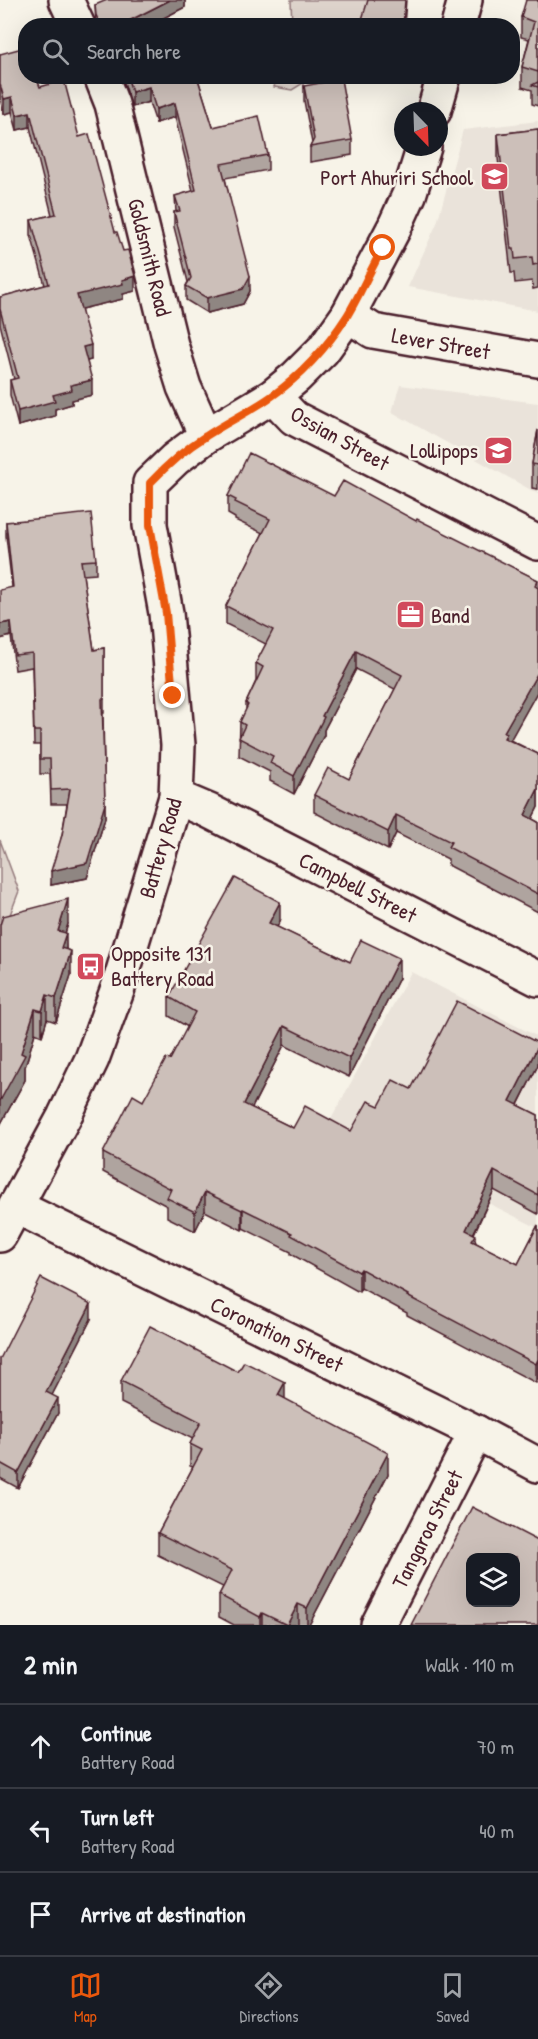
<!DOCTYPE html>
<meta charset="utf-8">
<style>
body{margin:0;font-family:"Patrick Hand",sans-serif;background:#20242c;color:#f1f3f6}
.controls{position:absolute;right:18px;bottom:18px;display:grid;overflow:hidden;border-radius:12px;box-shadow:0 6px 24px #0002}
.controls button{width:54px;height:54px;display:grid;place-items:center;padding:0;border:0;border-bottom:2px solid #363941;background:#171b24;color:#f1f3f6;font:30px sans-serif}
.compass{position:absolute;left:394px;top:102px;width:54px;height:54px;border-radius:50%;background:#171b24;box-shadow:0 6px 24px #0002;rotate:157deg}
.stop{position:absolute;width:18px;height:18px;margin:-14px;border:4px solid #ea580c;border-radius:50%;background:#fff}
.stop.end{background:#ea580c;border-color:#fff;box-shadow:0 2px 6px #0008}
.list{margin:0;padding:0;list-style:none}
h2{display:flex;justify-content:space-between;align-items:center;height:78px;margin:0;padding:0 24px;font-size:26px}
h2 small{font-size:20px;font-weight:400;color:#9ea1a6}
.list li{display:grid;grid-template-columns:39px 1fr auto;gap:18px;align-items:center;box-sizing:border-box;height:84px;padding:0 24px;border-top:2px solid #363941}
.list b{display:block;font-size:22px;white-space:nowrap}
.list p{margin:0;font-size:20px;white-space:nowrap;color:#9ea1a6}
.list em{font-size:20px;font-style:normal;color:#9ea1a6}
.icon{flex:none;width:33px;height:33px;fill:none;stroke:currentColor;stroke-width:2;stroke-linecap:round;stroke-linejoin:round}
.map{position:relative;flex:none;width:538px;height:1625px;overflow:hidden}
.search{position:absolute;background:#171b24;box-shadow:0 6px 24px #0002;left:18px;right:18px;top:18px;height:66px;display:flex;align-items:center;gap:15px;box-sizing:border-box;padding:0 21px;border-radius:24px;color:#9ea1a6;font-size:22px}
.sheet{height:330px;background:#171b24}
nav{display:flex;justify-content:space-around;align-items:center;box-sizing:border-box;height:84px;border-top:2px solid #363941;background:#171b24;font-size:16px;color:#9ea1a6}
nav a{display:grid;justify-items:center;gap:3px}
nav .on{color:#ea580c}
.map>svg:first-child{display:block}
.built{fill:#eae3da}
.green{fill:#ded4cc;stroke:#947a7c;stroke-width:1.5}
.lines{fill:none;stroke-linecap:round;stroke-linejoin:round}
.minor-casing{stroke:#4a1f2b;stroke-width:38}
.minor{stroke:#f7f3e8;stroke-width:33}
.wall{fill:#afa49f;stroke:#4a1f2b;stroke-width:1.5}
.shaded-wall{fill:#8f8682;stroke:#4a1f2b;stroke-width:1.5}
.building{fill:#ccbfb9;stroke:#4a1f2b;stroke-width:1.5;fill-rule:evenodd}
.route{stroke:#ea580c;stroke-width:8}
.labels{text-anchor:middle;stroke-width:5;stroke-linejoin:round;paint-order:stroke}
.poi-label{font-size:22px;fill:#4a1f2b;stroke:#f7f3e8;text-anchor:end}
.street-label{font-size:22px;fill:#4a1f2b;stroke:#f7f3e8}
</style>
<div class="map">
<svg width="538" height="1625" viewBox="0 0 538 1625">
<rect width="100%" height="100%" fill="#f7f3e8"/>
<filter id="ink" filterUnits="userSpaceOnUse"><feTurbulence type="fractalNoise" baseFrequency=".0167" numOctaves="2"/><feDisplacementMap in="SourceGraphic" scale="12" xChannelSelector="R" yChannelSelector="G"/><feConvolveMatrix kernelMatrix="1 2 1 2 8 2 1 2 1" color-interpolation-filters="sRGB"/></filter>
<g filter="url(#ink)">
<!-- built -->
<g class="built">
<polygon points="538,121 538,311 408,287 437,223 463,130"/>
<polygon points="400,385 538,403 538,494 392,412"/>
<polygon points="411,972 538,1037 538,1228 329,1123"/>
</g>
<!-- green -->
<g class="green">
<polygon points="291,0 374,0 357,26 292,25"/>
<polygon points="277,77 277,76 313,77 292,90 274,87"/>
<polygon points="0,840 19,891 0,941"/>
</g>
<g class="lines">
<defs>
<g id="minor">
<polyline points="66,0 78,26"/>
<polyline points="458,26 465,0"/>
<polyline points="101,76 112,104 171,345 184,387 206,436"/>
<polyline points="434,111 444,76"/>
<polyline points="348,315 373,331 538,360"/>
<polyline points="273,396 294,418 538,543"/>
<polyline points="176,797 209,811 538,979"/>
<polyline points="15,1206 476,1432 538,1465"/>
<polyline points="0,1235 64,1117 92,1059 118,988 176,797 178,745 166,613 150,525 150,483 175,459 206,436 273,396 296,377 323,350 348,315 394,228 409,195 424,147"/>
<polyline points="378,1625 476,1432"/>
</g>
</defs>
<!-- minor casing -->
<use href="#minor" class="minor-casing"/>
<!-- minor -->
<use href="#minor" class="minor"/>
</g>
<!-- wall -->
<g class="wall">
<polygon points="185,0 185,7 148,26 96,26 95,5"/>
<polygon points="538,0 538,106 532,104 532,90 522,87 522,67 529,39 521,37 521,17"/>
<polygon points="0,54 26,76 45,76 37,80 40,87 79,137 115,232 123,251 135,291 123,294 123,299 81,309 91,360 87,361 92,395 72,400 72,404 55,409 55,416 18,426 10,395 10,380 14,379 0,324 0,297 45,285 31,235 31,220 52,215 30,127 17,130 12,112 4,114 0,99"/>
<polygon points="122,76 197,76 213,127 268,155 268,170 225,178 250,291 243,304 207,313 186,300 186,286 188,282 174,227 174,212 176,212 175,196 193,191 175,117 156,123 149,102 132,107"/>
<polygon points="304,86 352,140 352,155 310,162 310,147 312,143 304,101"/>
<polygon points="538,129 538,288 533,289 532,281 515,283 514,273 511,273 498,158 498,134"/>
<polygon points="538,430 538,489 532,488 532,464"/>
<polygon points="228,496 334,496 416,521 538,580 538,692 537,692 510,740 538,754 538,807 532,819 538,822 538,912 448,865 448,859 396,833 388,850 314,812 314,795 349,779 395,689 356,669 324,730 324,735 294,794 270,781 270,772 239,756 240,722 246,710 246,703 256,681 256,663 266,644 226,624 226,606 263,533 235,520 235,518 228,514"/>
<polygon points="6,522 96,560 96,574 83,575 94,650 104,648 104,713 103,713 105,818 87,878 51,885 62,835 67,804 51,804 50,774 40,774 40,745 34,745 32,667 15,670 11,636 0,639 12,587 6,536"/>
<polygon points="280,921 277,927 350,962 399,978 349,1077 284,1045 252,1108 293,1128 351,1131 379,1106 411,1089 538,1043 538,1065 518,1105 538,1115 538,1214 494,1190 474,1234 476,1243 518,1264 538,1225 538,1378 536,1383 407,1315 407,1313 361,1288 359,1292 291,1254 291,1252 243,1228 242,1230 205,1211 195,1231 167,1217 167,1206 103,1172 103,1153 143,1101 170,1060 188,1027 169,1016 169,997"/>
<polygon points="68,924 65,933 66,949 71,975 56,1022 47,1019 42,1036 35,1033 25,1067 25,1080 0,1125 0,925"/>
<polygon points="91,1319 52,1395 58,1413 18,1488 0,1478 0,1359"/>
<polygon points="121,1381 285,1399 388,1474 309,1625 234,1625 219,1617 219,1595 223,1587 158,1555 158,1533 193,1467 190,1466 190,1444 193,1439 121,1403"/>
</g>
<!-- shaded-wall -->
<g class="shaded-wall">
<polygon points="170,0 185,0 185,7 148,26 119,26"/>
<polygon points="405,0 406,0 404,26 403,26"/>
<polygon points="32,76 45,76 32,83"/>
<polygon points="149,87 149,102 132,107 132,92"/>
<polygon points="12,97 12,112 4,114 4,99"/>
<polygon points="175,103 175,117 156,123 156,109"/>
<polygon points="30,112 30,127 17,130 17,115"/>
<polygon points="135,276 135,291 123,294 123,299 77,310 77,295 122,280"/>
<polygon points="250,276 250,291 243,304 207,313 207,298"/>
<polygon points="91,345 91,360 83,362 83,347"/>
<polygon points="92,380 92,395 72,400 72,404 55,409 55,416 18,426 18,411 53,395 71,385"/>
<polygon points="11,622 11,636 0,639 0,624"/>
<polygon points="356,651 356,669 324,730 324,735 294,794 294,776 322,716"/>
<polygon points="537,674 537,692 507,746 507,751 504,732"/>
<polygon points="538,789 538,807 525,833 525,815"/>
<polygon points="105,804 105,818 87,878 51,885 51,871"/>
<polygon points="396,815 396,833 388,850 388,832"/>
<polygon points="68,899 68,924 58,955 58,931"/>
<polygon points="280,902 280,921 269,942 269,923"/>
<polygon points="66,933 66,957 61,948"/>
<polygon points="71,951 71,975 56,1022 56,998"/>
<polygon points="399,958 399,978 349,1077 349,1058"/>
<polygon points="47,995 47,1019 42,1036 42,1011"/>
<polygon points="35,1009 35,1033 25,1067 25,1080 0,1125 0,1101 21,1053"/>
<polygon points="284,1026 284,1045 244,1123 244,1104"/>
<polygon points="538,1046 538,1065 510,1120 510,1101"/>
<polygon points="494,1171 494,1190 466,1249 466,1230"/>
<polygon points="205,1192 205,1211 195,1231 195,1212"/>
<polygon points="243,1209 243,1228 242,1230 242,1210"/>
<polygon points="361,1269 361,1288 359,1292 359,1272"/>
<polygon points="91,1304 91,1319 46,1407 46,1392"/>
<polygon points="538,1359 538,1378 536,1383 536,1364"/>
<polygon points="285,1382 285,1404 278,1395"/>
<polygon points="58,1398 58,1413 18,1488 18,1473"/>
<polygon points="388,1453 388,1474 309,1625 307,1625 307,1608"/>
<polygon points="298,1604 298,1625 287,1625"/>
<polygon points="262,1613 262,1625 260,1625 260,1617"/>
</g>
<!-- building -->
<g class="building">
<polygon points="107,0 170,0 119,26 101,26 96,15 95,5"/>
<polygon points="368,0 405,0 403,26 360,26"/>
<polygon points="526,0 538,0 538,72 522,67 534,22 521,17"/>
<polygon points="26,47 26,76 36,76 40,87 64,80 79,137 89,134 115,232 117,232 123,251 128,250 135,276 122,280 123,284 77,295 91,345 83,347 92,380 71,385 72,390 53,395 55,401 18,411 10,380 18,378 0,309 0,297 49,284 31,220 56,214 30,112 17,115 12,97 4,99 0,84 0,54"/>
<polygon points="127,76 197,76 213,127 259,116 268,155 221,164 250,276 243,289 207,298 186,286 191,278 174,212 180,211 175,196 196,190 175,103 156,109 149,87 132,92"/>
<polygon points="341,79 352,140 310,147 314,139 304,86"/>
<polygon points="538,82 538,87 532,85"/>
<polygon points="538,129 538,264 533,265 532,257 515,259 514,249 511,249 498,134"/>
<polygon points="538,430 538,465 532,464"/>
<polygon points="249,453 334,496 343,481 416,521 417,519 538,580 535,586 538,588 538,674 537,674 504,732 507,733 504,738 538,754 538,789 525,815 538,822 538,894 448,847 451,842 396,815 388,832 314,795 328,768 349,779 402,675 356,651 322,716 324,717 294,776 270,763 273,756 239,738 245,725 240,722 248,705 246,703 263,667 256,663 273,630 226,606 270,519 235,502 236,500 228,496"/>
<polygon points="91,513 96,560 81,561 94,650 104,648 104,699 102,699 105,804 87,863 51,871 62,835 70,789 51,790 50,759 40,759 40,731 34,731 32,653 15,655 11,622 0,624 0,590 13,587 6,522"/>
<polygon points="235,878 280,902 269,923 350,962 361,940 399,958 349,1058 284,1026 244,1104 293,1128 305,1106 351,1131 368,1101 379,1106 393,1080 411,1089 457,1001 538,1043 538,1046 510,1101 538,1115 538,1195 494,1171 466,1230 476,1235 472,1241 518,1264 538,1225 538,1359 536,1364 407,1296 408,1295 361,1269 359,1272 291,1235 292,1233 243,1209 242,1210 205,1192 195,1212 167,1198 171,1189 103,1153 133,1095 143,1101 166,1059 170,1060 195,1012 169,997"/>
<polygon points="68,899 58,931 66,933 61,948 71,951 56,998 47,995 42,1011 35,1009 21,1053 25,1055 0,1101 0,925 3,916"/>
<polygon points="41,1278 91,1304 46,1392 58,1398 18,1473 0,1463 0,1359"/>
<polygon points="150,1326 238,1372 244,1362 285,1382 278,1395 388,1453 307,1608 298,1604 287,1625 262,1613 260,1617 219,1595 232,1570 158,1533 202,1450 190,1444 201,1422 121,1381"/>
<path d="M472 1507 538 1541V1625H411ZM471 1557H516V1602H471Z"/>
</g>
</g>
<g class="lines" filter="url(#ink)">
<!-- route -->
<path class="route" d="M173 696 166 613 150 525V483C166 466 185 449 206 436 227 422 251 411 272 396 302 375 327 347 347 316 360 295 370 270 383 248"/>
</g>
<!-- icons -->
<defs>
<symbol id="school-square" viewBox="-11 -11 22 22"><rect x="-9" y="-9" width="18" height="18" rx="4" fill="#d1495b" stroke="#f7f3e8"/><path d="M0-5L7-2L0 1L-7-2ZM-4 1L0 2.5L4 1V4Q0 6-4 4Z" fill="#fff"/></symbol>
<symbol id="office-square" viewBox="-11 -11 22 22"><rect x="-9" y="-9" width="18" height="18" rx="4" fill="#d1495b" stroke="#f7f3e8"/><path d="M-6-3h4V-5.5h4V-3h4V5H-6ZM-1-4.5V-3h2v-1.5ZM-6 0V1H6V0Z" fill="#fff"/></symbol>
<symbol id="bus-square" viewBox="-11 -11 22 22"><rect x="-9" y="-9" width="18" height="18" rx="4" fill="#d1495b" stroke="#f7f3e8"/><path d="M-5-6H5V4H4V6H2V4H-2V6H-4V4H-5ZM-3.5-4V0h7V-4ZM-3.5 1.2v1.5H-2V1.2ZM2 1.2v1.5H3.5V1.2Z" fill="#fff"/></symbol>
</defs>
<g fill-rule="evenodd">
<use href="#school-square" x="478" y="160" width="33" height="33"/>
<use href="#school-square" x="482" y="434" width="33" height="33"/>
<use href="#office-square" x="394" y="598" width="33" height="33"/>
<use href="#bus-square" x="74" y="950" width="33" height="33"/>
</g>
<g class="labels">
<!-- poi labels -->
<g class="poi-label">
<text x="473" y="185">Port Ahuriri School</text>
<text x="478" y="458">Lollipops</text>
<text x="431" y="623" text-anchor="start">Band</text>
<text x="111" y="961" text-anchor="start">Opposite 131<tspan x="111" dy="25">Battery Road</tspan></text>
</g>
<!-- street labels -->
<g class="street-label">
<text transform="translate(150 257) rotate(76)" y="8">Goldsmith Road</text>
<text transform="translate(441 343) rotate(10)" y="8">Lever Street</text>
<text transform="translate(340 438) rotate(29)" y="8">Ossian Street</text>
<text transform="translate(160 848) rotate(-74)" y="8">Battery Road</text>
<text transform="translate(358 887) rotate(27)" y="8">Campbell Street</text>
<text transform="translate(277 1334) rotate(26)" y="8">Coronation Street</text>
<text transform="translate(427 1529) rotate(-63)" y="8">Tangaroa Street</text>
</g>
</g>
</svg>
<div class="controls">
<button><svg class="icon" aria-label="layers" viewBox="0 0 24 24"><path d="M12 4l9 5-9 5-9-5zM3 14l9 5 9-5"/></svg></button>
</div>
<svg class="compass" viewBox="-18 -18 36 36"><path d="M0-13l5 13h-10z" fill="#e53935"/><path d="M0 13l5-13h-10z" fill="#9ea1a6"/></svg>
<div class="stop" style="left:383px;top:248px"></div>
<div class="stop end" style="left:173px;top:696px"></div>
<div class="search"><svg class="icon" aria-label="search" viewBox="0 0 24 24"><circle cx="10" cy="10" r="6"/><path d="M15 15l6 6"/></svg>Search here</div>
</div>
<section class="sheet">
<h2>2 min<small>Walk · 110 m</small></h2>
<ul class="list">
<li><svg class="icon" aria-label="ahead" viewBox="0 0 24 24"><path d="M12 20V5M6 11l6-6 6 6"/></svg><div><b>Continue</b><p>Battery Road</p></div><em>70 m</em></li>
<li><svg class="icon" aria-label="left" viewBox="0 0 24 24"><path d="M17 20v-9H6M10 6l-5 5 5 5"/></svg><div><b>Turn left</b><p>Battery Road</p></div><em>40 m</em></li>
<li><svg class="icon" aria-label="arrive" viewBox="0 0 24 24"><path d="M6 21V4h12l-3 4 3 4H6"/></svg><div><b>Arrive at destination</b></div></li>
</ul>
</section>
<nav>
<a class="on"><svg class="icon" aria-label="map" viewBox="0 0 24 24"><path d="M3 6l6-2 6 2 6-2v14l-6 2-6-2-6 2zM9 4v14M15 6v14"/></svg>Map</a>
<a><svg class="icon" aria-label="directions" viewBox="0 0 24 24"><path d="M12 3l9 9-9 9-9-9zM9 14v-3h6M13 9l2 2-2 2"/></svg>Directions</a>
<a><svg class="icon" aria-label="saved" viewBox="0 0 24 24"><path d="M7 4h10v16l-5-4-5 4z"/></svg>Saved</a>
</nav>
